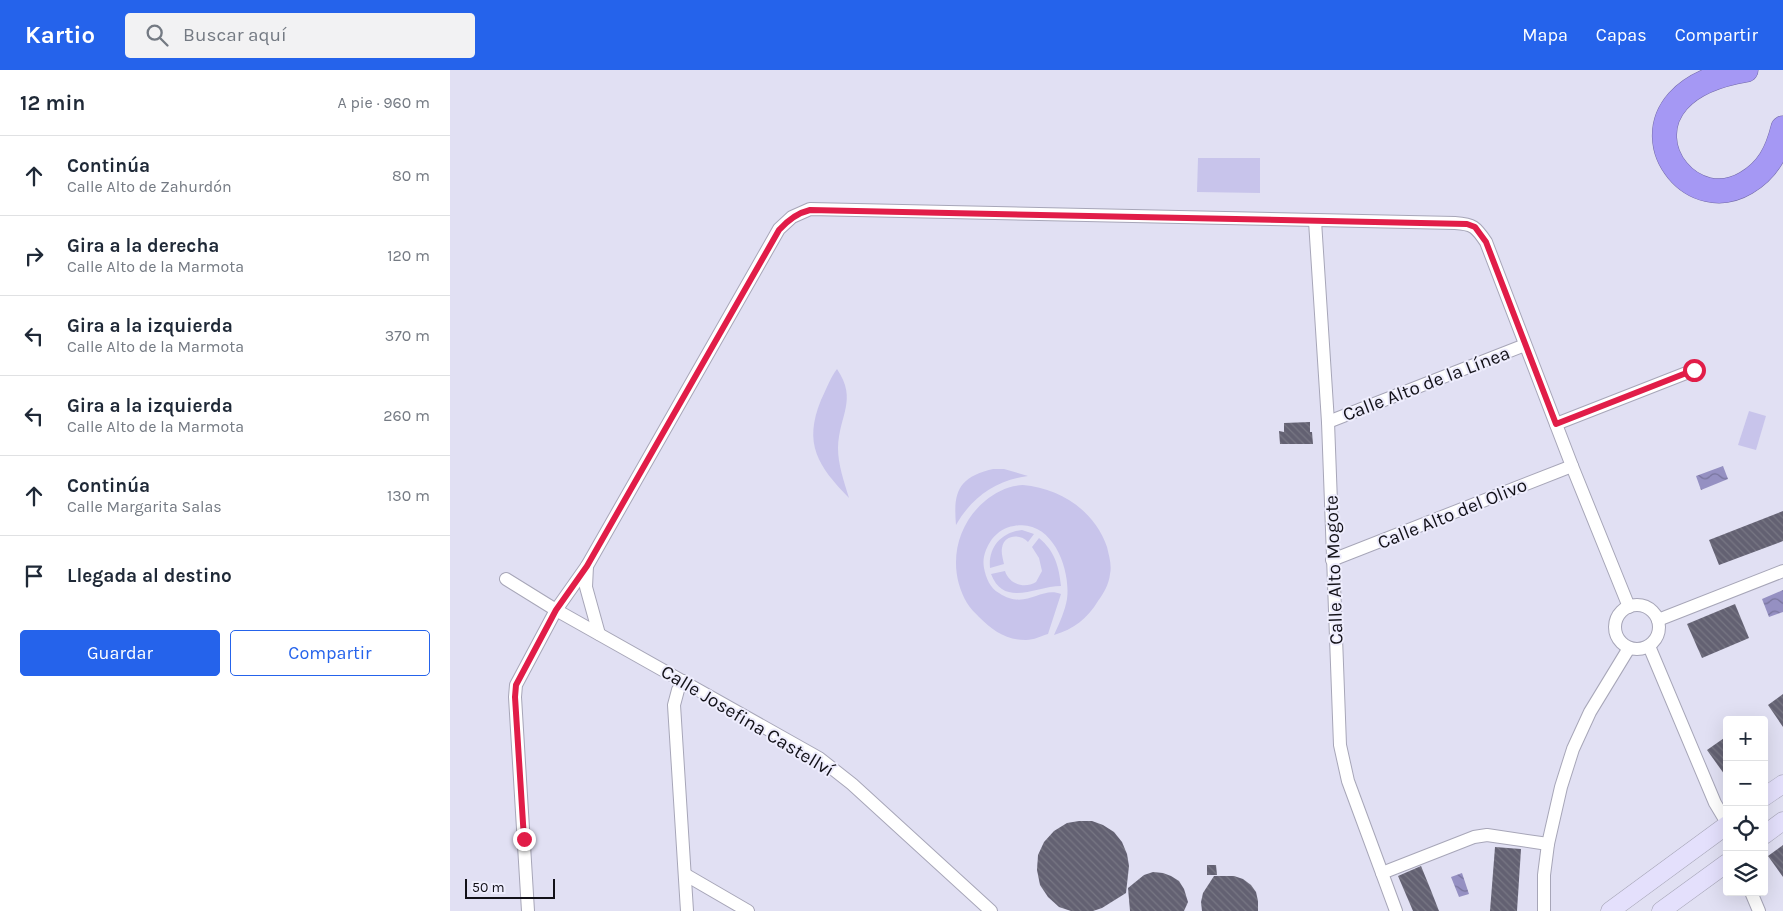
<!DOCTYPE html>
<html lang="es">
<meta charset="utf-8">
<style>
body{margin:0;font-family:Karla,sans-serif;background:#f2f2f3;color:#1f2937}
.controls{position:absolute;right:15px;bottom:15px;display:grid;overflow:hidden;border-radius:5px;box-shadow:0 5px 20px #0002}
.controls button{width:45px;height:45px;display:grid;place-items:center;padding:0;border:0;border-bottom:1px solid #e0e1e3;background:#fff;color:#1f2937;font:25px sans-serif}
.scale{position:absolute;left:15px;bottom:12px;width:90px;box-sizing:border-box;padding-left:5px;border:2px solid #121118;border-top:0;font-size:14px;line-height:18px;white-space:nowrap;color:#121118;-webkit-text-stroke:4px #eeedfd;paint-order:stroke}
.stop{position:absolute;width:15px;height:15px;margin:-11px;border:4px solid #e11d48;border-radius:50%;background:#fff}
.stop.end{background:#e11d48;border-color:#fff;box-shadow:0 1px 5px #0008}
.list{margin:0;padding:0;list-style:none}
h2{display:flex;justify-content:space-between;align-items:center;height:65px;margin:0;padding:0 20px;font-size:21px}
h2 small{font-size:16px;font-weight:400;color:#747a83}
.list li{display:grid;grid-template-columns:32px 1fr auto;gap:15px;align-items:center;box-sizing:border-box;height:80px;padding:0 20px;border-top:1px solid #e0e1e3}
.list b{display:block;font-size:19px;white-space:nowrap}
.list p{margin:0;font-size:16px;white-space:nowrap;color:#747a83}
.list em{font-size:16px;font-style:normal;color:#747a83}
.actions{display:flex;gap:10px;padding:15px 20px}
.actions a{flex:1;padding:11px 0;border:1px solid #2563eb;border-radius:5px;text-align:center;font-size:18px;color:#2563eb}
.actions .main{background:#2563eb;color:#fff}
.icon{flex:none;width:28px;height:28px;fill:none;stroke:currentColor;stroke-width:2;stroke-linecap:round;stroke-linejoin:round}
.map{position:relative;flex:none;width:1333px;height:841px;overflow:hidden}
header{display:flex;align-items:center;gap:30px;box-sizing:border-box;height:70px;padding:0 25px;background:#2563eb;color:#fff}
header strong{font-size:24px}
nav{display:flex;gap:28px;margin-inline-start:auto;font-size:18px}
.search{width:350px;height:45px;background:#f2f2f3;display:flex;align-items:center;gap:12px;box-sizing:border-box;padding:0 18px;border-radius:5px;color:#747a83;font-size:19px}
main{display:flex}
aside{flex:1;background:#fff}
.map>svg:first-child{display:block}
.green{fill:#c8c4eb}
.water{fill:url(#water-waves)}
.building{fill:url(#building-back-hatch)}
.lines{fill:none;stroke-linecap:round;stroke-linejoin:round}
.street-casing{stroke:#a7a6b8;stroke-width:14}
.secondary-casing{stroke:#a7a6b8;stroke-width:19}
.highway-casing{stroke:#7269a7;stroke-width:25}
.street{stroke:#fff;stroke-width:12}
.secondary{stroke:#e4e0fc;stroke-width:18}
.highway{stroke:#a598f4;stroke-width:24}
.route{stroke:#e11d48;stroke-width:6}
.labels{text-anchor:middle;stroke-width:4;stroke-linejoin:round;paint-order:stroke}
.street-label{font-size:19px;fill:#121118;stroke:#eeedfd}
</style>
<header>
<strong>Kartio</strong>
<div class="search"><svg class="icon" aria-label="search" viewBox="0 0 24 24"><circle cx="10" cy="10" r="6"/><path d="M15 15l6 6"/></svg>Buscar aquí</div>
<nav><a>Mapa</a><a>Capas</a><a>Compartir</a></nav>
</header>
<main>
<aside>
<h2>12 min<small>A pie · 960 m</small></h2>
<ul class="list">
<li><svg class="icon" aria-label="ahead" viewBox="0 0 24 24"><path d="M12 20V5M6 11l6-6 6 6"/></svg><div><b>Continúa</b><p>Calle Alto de Zahurdón</p></div><em>80 m</em></li>
<li><svg class="icon" aria-label="right" viewBox="0 0 24 24"><path d="M7 20v-9h11M14 6l5 5-5 5"/></svg><div><b>Gira a la derecha</b><p>Calle Alto de la Marmota</p></div><em>120 m</em></li>
<li><svg class="icon" aria-label="left" viewBox="0 0 24 24"><path d="M17 20v-9H6M10 6l-5 5 5 5"/></svg><div><b>Gira a la izquierda</b><p>Calle Alto de la Marmota</p></div><em>370 m</em></li>
<li><svg class="icon" aria-label="left" viewBox="0 0 24 24"><path d="M17 20v-9H6M10 6l-5 5 5 5"/></svg><div><b>Gira a la izquierda</b><p>Calle Alto de la Marmota</p></div><em>260 m</em></li>
<li><svg class="icon" aria-label="ahead" viewBox="0 0 24 24"><path d="M12 20V5M6 11l6-6 6 6"/></svg><div><b>Continúa</b><p>Calle Margarita Salas</p></div><em>130 m</em></li>
<li><svg class="icon" aria-label="arrive" viewBox="0 0 24 24"><path d="M6 21V4h12l-3 4 3 4H6"/></svg><div><b>Llegada al destino</b></div></li>
</ul>
<div class="actions"><a class="main">Guardar</a><a>Compartir</a></div>
</aside>
<div class="map">
<svg width="1333" height="841" viewBox="0 0 1333 841">
<defs>
<pattern id="water-waves" width="16" height="10" patternUnits="userSpaceOnUse" patternTransform="scale(1.25)"><rect width="16" height="10" fill="#9590c2"/><path d="M0 5q4-4 8 0t8 0" fill="none" stroke="#78749d"/></pattern>
<pattern id="building-back-hatch" width="6" height="6" patternUnits="userSpaceOnUse" patternTransform="scale(1.25)"><rect width="6" height="6" fill="#636172"/><path d="M-1 5l2 2M0 0l6 6M5-1l2 2" fill="none" stroke="#787784"/></pattern>
</defs>
<rect width="100%" height="100%" fill="#e1e0f3"/>
<!-- green -->
<g class="green">
<polygon points="748,88 810,88 810,123 747,122"/>
<path d="M387 299C408 330 389 345 388 378 388 395 394 411 399 428 368 396 353 374 371 330 376 320 380 308 387 299Z"/>
<polygon points="1299,341 1316,346 1306,380 1288,375"/>
<path d="M543 399H554L578 406C546 410 522 427 506 455 503 421 509 407 543 399Z"/>
<path d="M573 415C610 418 645 441 657 477 659 486 662 495 660 504 659 514 654 523 648 531 637 549 624 559 604 565 609 554 615 541 617 529 621 499 602 448 564 456 555 457 548 462 542 469 536 478 532 487 534 498 536 508 540 518 549 523 576 541 590 516 611 524L598 564C591 566 584 570 576 570 556 570 543 561 529 547 525 543 520 538 517 533 497 499 505 456 535 431 546 422 558 416 573 415Z"/>
<path d="M572 460 584 464 578 472C571 464 554 464 552 478 551 483 553 489 554 494L540 498C538 477 552 462 572 460Z"/>
<path d="M589 468C605 481 609 497 611 516 586 516 554 538 541 504L555 501C559 514 574 519 586 512L592 501 589 488 582 477Z"/>
</g>
<!-- water -->
<g class="water">
<polygon points="1273,396 1278,409 1251,420 1246,406"/>
<polygon points="1333,520 1333,542 1319,547 1312,529"/>
<polygon points="1012,803 1019,824 1009,827 1001,807"/>
</g>
<!-- building -->
<g class="building">
<polygon points="860,352 860,362 862,362 863,374 830,374 829,361 834,362 834,353"/>
<polygon points="1333,441 1333,471 1269,495 1259,470"/>
<polygon points="1285,534 1299,568 1252,588 1237,554"/>
<polygon points="1333,624 1333,657 1318,635"/>
<polygon points="1277,666 1277,708 1257,680"/>
<polygon points="629,751 642,751 653,755 664,762 672,772 677,784 679,796 676,823 652,838 643,841 621,841 609,837 598,827 590,815 587,800 588,785 594,772 604,761 617,753"/>
<polygon points="1333,775 1333,807 1318,786"/>
<polygon points="1045,777 1071,779 1067,841 1040,841"/>
<polygon points="757,795 766,795 767,805 757,805"/>
<polygon points="971,796 980,818 989,841 963,841 948,806"/>
<polygon points="703,802 713,803 721,806 729,811 734,819 738,832 734,841 680,841 678,818 694,805"/>
<polygon points="764,806 784,806 793,809 801,815 806,822 808,831 808,841 752,841 751,832 753,823"/>
</g>
<g class="lines">
<defs>
<g id="street">
<polyline points="865,151 878,352 890,675 898,711 946,841"/>
<polyline points="878,352 1075,275"/>
<polyline points="1106,354 1244,300"/>
<polyline points="882,490 1122,396"/>
<polyline points="137,496 136,517 149,564"/>
<polyline points="56,509 106,540 369,688 402,714 541,841"/>
<circle cx="1187" cy="557" r="22"/>
<polyline points="1208,550 1333,501"/>
<polyline points="1199,576 1265,733 1277,753"/>
<polyline points="234,611 228,620 224,635 237,841"/>
<polyline points="932,803 1024,767 1037,765 1098,774"/>
<polyline points="236,805 298,841"/>
<polyline points="1301,822 1309,841"/>
<path d="M78 841 65 627 66 615 106 540 137 496 329 159 342 147 360 139 1005 153C1023 154 1026 157 1036 172L1122 396 1179 537"/>
<polyline points="1094,841 1094,805 1098,774 1111,717 1123,679 1140,642 1179,578"/>
</g>
<g id="secondary">
<polyline points="1314,727 1333,714"/>
<polyline points="1314,765 1333,751"/>
<polyline points="1160,841 1277,755"/>
<polyline points="1211,841 1277,793"/>
</g>
<path id="highway" d="M1296 0C1272 4 1245 12 1228 31 1188 76 1244 144 1296 113 1318 100 1327 82 1333 58"/>
</defs>
<!-- street casing -->
<use href="#street" class="street-casing"/>
<!-- secondary casing -->
<use href="#secondary" class="secondary-casing"/>
<!-- highway casing -->
<use href="#highway" class="highway-casing"/>
<!-- street -->
<use href="#street" class="street"/>
<!-- secondary -->
<use href="#secondary" class="secondary"/>
<!-- highway -->
<use href="#highway" class="highway"/>
</g>
<g class="lines">
<!-- route -->
<path class="route" d="M74 769 65 627 66 615 106 540 137 496 329 160C338 150 347 143 360 140L1017 154 1025 157 1036 172 1106 354 1244 300"/>
</g>
<g class="labels">
<!-- street labels -->
<g class="street-label">
<text transform="translate(976 313) rotate(-21)" y="7">Calle Alto de la Línea</text>
<text transform="translate(1002 443) rotate(-22)" y="7">Calle Alto del Olivo</text>
<text transform="translate(883 500) rotate(-92)" y="7">Calle Alto Mogote</text>
<text transform="translate(298 650) rotate(31)" y="7">Calle Josefina Castellví</text>
</g>
</g>
</svg>
<div class="controls">
<button>+</button>
<button>−</button>
<button><svg class="icon" aria-label="locate" viewBox="0 0 24 24"><circle cx="12" cy="12" r="6"/><path d="M12 2v4M12 18v4M2 12h4M18 12h4"/></svg></button>
<button><svg class="icon" aria-label="layers" viewBox="0 0 24 24"><path d="M12 4l9 5-9 5-9-5zM3 14l9 5 9-5"/></svg></button>
</div>
<div class="scale">50 m</div>
<div class="stop" style="left:1244px;top:300px"></div>
<div class="stop end" style="left:74px;top:769px"></div>
</div>
</main>
